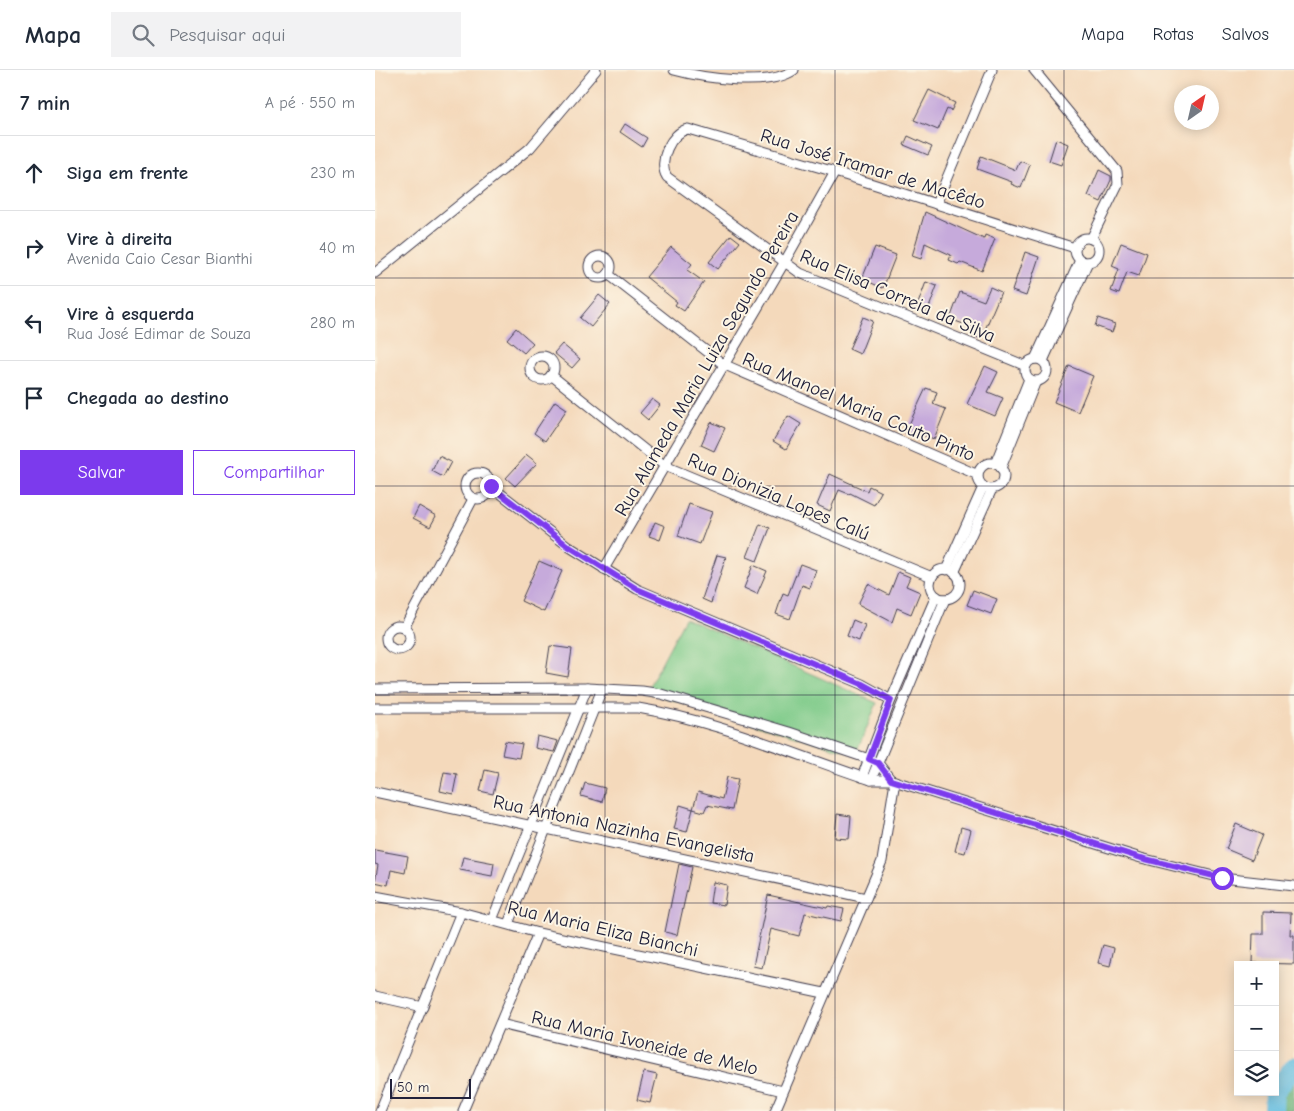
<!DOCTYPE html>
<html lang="pt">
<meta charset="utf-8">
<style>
body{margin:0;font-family:"Comic Neue",sans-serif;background:#f2f2f3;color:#1f2937}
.controls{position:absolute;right:15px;bottom:15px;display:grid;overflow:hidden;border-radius:0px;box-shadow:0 2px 12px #0003}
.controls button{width:45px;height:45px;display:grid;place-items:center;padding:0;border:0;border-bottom:1px solid #e0e1e3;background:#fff;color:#1f2937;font:25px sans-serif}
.compass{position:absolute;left:799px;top:15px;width:45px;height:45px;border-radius:50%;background:#fff;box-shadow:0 2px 12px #0003;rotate:34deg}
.scale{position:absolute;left:15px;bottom:12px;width:81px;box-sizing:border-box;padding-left:5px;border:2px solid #22223b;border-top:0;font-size:14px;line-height:18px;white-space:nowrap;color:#22223b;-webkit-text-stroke:4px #fcf5e5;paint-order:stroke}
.stop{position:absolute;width:15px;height:15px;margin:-11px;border:4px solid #7c3aed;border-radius:50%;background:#fff}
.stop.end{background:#7c3aed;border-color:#fff;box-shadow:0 1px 5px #0008}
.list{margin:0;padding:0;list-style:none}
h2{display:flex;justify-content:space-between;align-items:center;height:65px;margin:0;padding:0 20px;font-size:21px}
h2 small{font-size:16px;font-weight:400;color:#747a83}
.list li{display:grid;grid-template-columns:32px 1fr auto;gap:15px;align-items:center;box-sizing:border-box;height:75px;padding:0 20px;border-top:1px solid #e0e1e3}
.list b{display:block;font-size:19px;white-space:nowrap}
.list p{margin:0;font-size:16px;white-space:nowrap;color:#747a83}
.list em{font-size:16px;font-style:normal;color:#747a83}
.actions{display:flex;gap:10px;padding:15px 20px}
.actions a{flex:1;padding:11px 0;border:1px solid #7c3aed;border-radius:0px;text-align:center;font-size:18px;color:#7c3aed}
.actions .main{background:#7c3aed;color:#fff}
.icon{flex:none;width:28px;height:28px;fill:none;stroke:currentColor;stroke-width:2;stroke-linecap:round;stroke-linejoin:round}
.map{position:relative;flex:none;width:919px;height:1041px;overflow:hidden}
header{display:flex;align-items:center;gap:30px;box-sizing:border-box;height:70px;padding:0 25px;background:#fff;border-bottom:1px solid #e0e1e3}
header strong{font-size:24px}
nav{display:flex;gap:28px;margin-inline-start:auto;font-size:18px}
.search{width:350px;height:45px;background:#f2f2f3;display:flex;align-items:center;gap:12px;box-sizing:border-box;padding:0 18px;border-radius:0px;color:#747a83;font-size:19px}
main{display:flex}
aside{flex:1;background:#fff}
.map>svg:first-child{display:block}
.green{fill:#7fcb8a;stroke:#507662}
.forest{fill:#67af76;stroke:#446858}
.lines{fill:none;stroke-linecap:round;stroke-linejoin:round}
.river{stroke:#63bde1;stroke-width:20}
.building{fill:#c6aadb}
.street-casing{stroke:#423d4e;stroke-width:11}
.street{stroke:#fff;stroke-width:9}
.route{stroke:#7c3aed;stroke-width:6}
.grid{fill:none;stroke:#22223b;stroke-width:1;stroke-opacity:0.55}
.labels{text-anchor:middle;stroke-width:4;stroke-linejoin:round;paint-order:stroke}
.street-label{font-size:19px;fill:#22223b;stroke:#fcf5e5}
</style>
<header>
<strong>Mapa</strong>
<div class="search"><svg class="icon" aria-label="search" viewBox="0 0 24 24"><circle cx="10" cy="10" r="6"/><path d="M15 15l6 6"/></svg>Pesquisar aqui</div>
<nav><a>Mapa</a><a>Rotas</a><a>Salvos</a></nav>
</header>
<main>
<aside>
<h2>7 min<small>A pé · 550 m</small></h2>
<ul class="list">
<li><svg class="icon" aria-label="ahead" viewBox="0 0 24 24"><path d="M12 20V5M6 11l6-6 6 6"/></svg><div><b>Siga em frente</b></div><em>230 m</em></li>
<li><svg class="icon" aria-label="right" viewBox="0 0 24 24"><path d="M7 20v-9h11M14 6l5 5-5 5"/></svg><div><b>Vire à direita</b><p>Avenida Caio Cesar Bianthi</p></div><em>40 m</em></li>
<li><svg class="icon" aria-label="left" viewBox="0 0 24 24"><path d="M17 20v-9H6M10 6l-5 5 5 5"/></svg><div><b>Vire à esquerda</b><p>Rua José Edimar de Souza</p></div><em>280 m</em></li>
<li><svg class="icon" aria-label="arrive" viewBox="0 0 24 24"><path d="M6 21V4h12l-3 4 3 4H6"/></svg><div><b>Chegada ao destino</b></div></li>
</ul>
<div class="actions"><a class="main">Salvar</a><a>Compartilhar</a></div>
</aside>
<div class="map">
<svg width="919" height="1041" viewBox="0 0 919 1041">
<rect width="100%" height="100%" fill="#fcf5e5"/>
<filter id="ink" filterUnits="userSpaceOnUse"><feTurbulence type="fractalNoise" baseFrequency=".02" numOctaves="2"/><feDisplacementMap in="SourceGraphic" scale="10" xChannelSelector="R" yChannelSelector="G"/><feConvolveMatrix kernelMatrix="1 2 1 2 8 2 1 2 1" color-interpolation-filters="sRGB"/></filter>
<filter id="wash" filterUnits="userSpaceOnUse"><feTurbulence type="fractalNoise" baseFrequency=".0096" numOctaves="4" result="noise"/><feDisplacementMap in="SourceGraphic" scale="20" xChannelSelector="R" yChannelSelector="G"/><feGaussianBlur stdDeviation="1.12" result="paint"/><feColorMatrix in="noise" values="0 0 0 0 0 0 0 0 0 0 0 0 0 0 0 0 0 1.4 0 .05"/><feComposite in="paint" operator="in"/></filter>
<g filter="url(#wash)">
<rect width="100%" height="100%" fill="#f4d9bb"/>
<!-- green -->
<polygon class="green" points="310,548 502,633 481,684 271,622"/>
<!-- forest -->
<polygon class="forest" points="919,986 919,1041 888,1041 892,1022 900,1022 900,1005"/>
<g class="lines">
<!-- river -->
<g class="river">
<polyline points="900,1021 919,997"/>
<polyline points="898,1041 899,1022"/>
</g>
</g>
<g id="blocks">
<!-- building -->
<g class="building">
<polygon points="554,20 580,33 576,41 572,39 563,60 539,50"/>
<polygon points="250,54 272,68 267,77 245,62"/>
<polygon points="533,66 557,77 553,85 529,75"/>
<polygon points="681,69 693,74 686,95 674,91"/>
<polygon points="606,86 641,100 645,91 655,95 646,118 636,114 637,112 602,99"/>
<polygon points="724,100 736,106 736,110 726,132 713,126"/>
<polygon points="550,142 609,169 610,165 620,169 607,201 585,192 583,194 574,190 576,185 550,173 546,189 537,186"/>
<polygon points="356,165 365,172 343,199 334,192"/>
<polygon points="746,173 772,183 764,206 752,202 744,224 736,221 744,199 737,196"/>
<polygon points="296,177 317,194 312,200 329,212 309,241 300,235 302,232 271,207"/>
<polygon points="500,177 521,185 508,218 487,209"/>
<polygon points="650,182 664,187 651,226 637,221"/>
<polygon points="551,212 562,216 552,243 541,239"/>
<polygon points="615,217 626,222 606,269 597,265 599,258 575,249 585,222 609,231"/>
<polygon points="224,225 235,234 216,257 205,248"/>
<polygon points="488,247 498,251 485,284 474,279"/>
<polygon points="723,248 740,254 737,262 720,256"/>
<polygon points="141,258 158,273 149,283 132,269"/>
<polygon points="187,274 205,289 197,298 179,283"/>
<polygon points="610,296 623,302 613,322 628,328 620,346 592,334"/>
<polygon points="694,296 718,306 703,342 679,332"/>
<polygon points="551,318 562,322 558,334 571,339 559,369 540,362 538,366 530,363"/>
<polygon points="277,329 285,335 273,350 265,343"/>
<polygon points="180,331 192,339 170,371 159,363"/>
<polygon points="413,346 426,354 411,379 398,371"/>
<polygon points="336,352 350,358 339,381 326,375"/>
<polygon points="152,385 162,393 140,416 131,408"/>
<polygon points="64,386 76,392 68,407 57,401"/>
<polygon points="455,404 492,421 494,416 506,422 499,435 475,423 474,424 464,420 455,441 442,435"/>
<polygon points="314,434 337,442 325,474 303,466"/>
<polygon points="44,436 61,446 55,457 38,448"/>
<polygon points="280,452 290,456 285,470 274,466"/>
<polygon points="385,454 395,458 382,491 372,487"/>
<polygon points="342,485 351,487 336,533 327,529"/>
<polygon points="164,491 187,501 169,542 146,531"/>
<polygon points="425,494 441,500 435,518 427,515 415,549 401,544 408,523 413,525"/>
<polygon points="378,495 392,501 382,524 369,518"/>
<polygon points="523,502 535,507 531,516 545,522 536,544 522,538 517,552 483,534 493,514 514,525"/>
<polygon points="598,520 622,529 616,544 592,535"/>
<polygon points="478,550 490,555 484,571 472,566"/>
<polygon points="175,576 197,579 193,607 171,603"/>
<polygon points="162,666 183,671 179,682 160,678"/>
<polygon points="130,671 147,674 144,688 127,685"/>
<polygon points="110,700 123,703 118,724 105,721"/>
<polygon points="69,702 82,704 78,724 65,721"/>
<polygon points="352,707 363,709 357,740 332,735 329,742 318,739 323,722 347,729"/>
<polygon points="210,713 230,718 227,732 206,726"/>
<polygon points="305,735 318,739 312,762 299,759"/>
<polygon points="462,744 476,746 474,769 460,768"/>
<polygon points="861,754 887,765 877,790 851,779"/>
<polygon points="586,757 596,760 590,783 580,781"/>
<polygon points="0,780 33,786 30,803 16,800 13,815 0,812 3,795 0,794"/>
<polygon points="88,787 119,793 117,806 85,800"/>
<polygon points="304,794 317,797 302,865 290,862"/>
<polygon points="338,812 352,815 349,835 335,833"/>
<polygon points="393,825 452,838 453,836 469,839 466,851 430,843 424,866 396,859 387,898 378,896"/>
<polygon points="888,842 916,843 915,865 919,865 919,894 877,893 878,864 888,864"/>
<polygon points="728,875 739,878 735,896 723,893"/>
<polygon points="269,1002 282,1005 275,1033 262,1030"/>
</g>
</g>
</g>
<g filter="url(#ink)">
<use href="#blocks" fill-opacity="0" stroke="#423d4e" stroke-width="1"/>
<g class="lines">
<defs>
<g id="street">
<path d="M299 0C328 8 393 18 419 0"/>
<polyline points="659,0 742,101 743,114 716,169"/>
<polyline points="561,134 617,0"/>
<circle cx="712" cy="180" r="12"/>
<circle cx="225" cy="197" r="11"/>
<polyline points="0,203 155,78 221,0"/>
<polyline points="233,204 348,294 603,405"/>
<circle cx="167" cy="298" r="12"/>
<circle cx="661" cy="300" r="11"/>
<polyline points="660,289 705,190"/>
<polyline points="668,291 713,192"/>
<path d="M651 296 425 203 292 107C282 92 296 62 313 59L460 102 700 178"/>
<polyline points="176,305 290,396 557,507"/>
<circle cx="616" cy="406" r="13"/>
<polyline points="620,394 654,309"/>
<polyline points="626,398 661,311"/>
<circle cx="103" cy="416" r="13"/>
<polyline points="116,416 193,476 262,519 487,614 516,630"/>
<polyline points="229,499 409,193 460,102"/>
<circle cx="570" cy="514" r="15"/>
<polyline points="571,500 608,417"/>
<polyline points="579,503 617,419"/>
<circle cx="23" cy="568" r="12"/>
<polyline points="29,558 98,429"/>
<polyline points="0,619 212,618 267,621 286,624 414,662 494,689 503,693 516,710"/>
<path d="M0 638H263C343 651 420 685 496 710H516L766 788 847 808 919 816"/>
<polyline points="487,707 516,630 561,526"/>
<polyline points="496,710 570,529"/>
<polyline points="0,722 491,828"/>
<polyline points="0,826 86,842 163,863 449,923"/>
<polyline points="117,850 212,618"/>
<polyline points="133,854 227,619"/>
<polyline points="0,926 48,937"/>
<polyline points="125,954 408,1021"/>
<polyline points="5,1041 86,842"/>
<polyline points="88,1041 163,863"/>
<polyline points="400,1041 507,791 520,711"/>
</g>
</defs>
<!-- street casing -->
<use href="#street" class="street-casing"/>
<!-- street -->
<use href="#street" class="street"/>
</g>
</g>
<g class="lines" filter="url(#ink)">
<!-- route -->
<polyline class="route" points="116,416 193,476 262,519 487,614 516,630 494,689 503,693 516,710 766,788 847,808"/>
</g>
<!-- grid -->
<path class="grid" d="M230 0V1041M460 0V1041M689 0V1041M0 208H919M0 416H919M0 625H919M0 833H919"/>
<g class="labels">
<!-- street labels -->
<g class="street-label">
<text transform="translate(498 98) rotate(17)" y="7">Rua José Iramar de Macêdo</text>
<text transform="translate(523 225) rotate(23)" y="7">Rua Elisa Correia da Silva</text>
<text transform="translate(331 293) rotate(-60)" y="7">Rua Alameda Maria Luiza Segundo Pereira</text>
<text transform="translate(484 336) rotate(23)" y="7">Rua Manoel Maria Couto Pinto</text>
<text transform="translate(404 426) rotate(23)" y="7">Rua Dionizia Lopes Calú</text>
<text transform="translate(249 758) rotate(12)" y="7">Rua Antonia Nazinha Evangelista</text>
<text transform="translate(228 858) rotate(13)" y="7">Rua Maria Eliza Bianchi</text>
<text transform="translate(270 972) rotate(13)" y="7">Rua Maria Ivoneide de Melo</text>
</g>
</g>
</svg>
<div class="controls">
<button>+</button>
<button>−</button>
<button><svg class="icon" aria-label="layers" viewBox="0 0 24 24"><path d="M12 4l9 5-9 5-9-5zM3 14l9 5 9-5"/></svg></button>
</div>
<svg class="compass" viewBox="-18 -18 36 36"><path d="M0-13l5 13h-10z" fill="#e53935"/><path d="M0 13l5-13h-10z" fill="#747a83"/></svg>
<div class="scale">50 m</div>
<div class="stop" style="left:847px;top:808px"></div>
<div class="stop end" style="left:116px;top:416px"></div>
</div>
</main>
